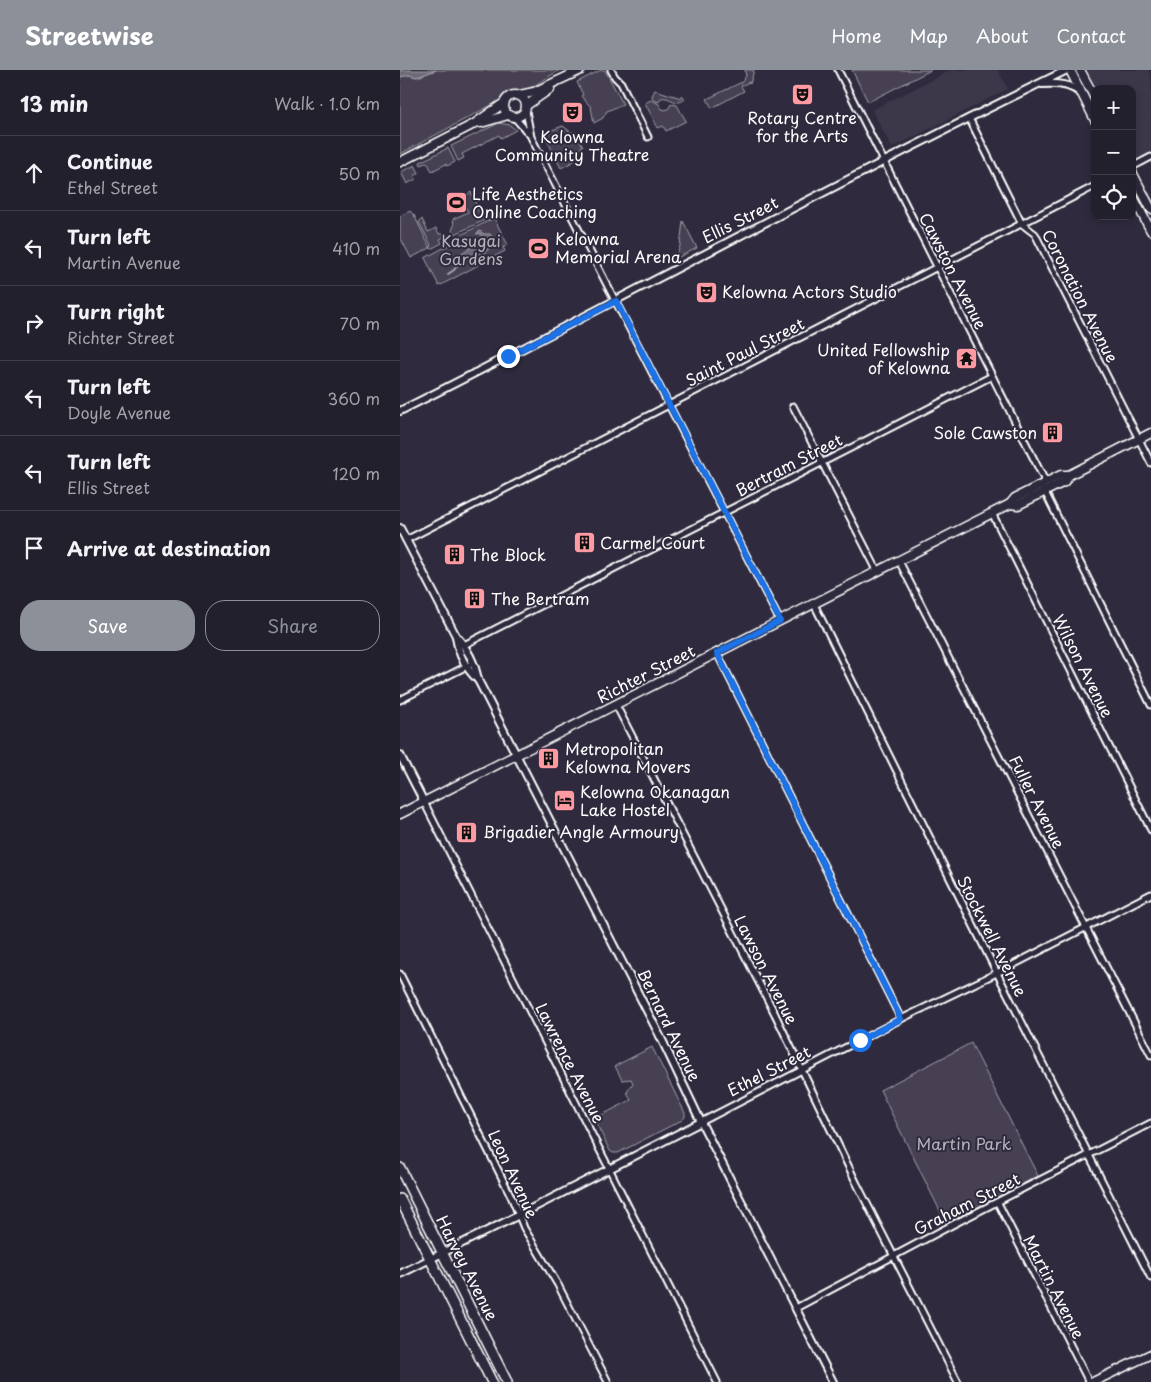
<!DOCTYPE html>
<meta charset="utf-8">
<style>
body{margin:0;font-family:"Playpen Sans",sans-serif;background:#2b2836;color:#f1f3f6}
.controls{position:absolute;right:15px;top:15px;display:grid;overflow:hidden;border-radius:10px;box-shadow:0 2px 8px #0003}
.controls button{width:45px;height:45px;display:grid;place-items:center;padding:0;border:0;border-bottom:1px solid #403e4a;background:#23202e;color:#f1f3f6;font:25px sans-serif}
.stop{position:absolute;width:15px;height:15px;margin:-11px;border:4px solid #1a73e8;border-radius:50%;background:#fff}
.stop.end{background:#1a73e8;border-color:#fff;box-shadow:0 1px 5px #0008}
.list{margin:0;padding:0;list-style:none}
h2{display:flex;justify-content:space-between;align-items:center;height:65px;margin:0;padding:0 20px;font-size:21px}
h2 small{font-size:16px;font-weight:400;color:#a3a3aa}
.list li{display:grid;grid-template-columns:32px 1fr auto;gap:15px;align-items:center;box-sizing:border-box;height:75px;padding:0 20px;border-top:1px solid #403e4a}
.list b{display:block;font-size:19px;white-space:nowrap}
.list p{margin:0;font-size:16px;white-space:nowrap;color:#a3a3aa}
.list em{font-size:16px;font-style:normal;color:#a3a3aa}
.actions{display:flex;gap:10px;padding:15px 20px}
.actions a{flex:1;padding:11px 0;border:1px solid #8c9099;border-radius:20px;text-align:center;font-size:18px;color:#8c9099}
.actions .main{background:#8c9099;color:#fff}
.icon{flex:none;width:28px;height:28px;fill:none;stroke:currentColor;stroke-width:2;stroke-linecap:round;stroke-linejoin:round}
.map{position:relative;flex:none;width:751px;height:1312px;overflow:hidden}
header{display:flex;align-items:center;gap:30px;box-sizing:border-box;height:70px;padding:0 25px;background:#8c9099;color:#fff}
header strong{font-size:24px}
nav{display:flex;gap:28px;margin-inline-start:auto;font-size:18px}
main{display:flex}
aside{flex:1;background:#23202e}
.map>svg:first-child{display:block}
.built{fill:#3c3749}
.green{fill:#464152;stroke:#a2a0a8}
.water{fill:#6d6a77;stroke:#a7a6ad}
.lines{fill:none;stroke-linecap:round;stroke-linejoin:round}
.stream{stroke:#a7a6ad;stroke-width:2}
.minor-casing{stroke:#fff;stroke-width:9}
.tertiary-casing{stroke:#fff;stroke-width:10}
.secondary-casing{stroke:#fff;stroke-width:11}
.trunk-casing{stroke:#fff;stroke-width:12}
.minor{stroke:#2f2a3d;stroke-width:5}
.tertiary{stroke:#2f2a3d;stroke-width:6}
.secondary{stroke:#2f2a3d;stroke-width:8}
.trunk{stroke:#2f2a3d;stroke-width:9}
.route{stroke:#1a73e8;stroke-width:6}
.labels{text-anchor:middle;stroke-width:4;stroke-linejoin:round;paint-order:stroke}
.poi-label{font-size:16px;fill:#fff;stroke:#2f2a3d;text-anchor:start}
.street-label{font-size:16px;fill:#fff;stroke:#2f2a3d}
.park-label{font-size:16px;fill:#b5b3ba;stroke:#2f2a3d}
</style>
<header>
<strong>Streetwise</strong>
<nav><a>Home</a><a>Map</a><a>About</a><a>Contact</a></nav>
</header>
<main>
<aside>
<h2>13 min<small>Walk · 1.0 km</small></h2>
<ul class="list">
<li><svg class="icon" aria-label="ahead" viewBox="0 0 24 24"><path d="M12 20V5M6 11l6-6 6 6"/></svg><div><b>Continue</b><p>Ethel Street</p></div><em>50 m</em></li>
<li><svg class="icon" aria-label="left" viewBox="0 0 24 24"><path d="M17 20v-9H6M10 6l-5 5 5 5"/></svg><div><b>Turn left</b><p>Martin Avenue</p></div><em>410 m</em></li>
<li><svg class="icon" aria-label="right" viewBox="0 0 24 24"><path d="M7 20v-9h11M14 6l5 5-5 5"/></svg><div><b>Turn right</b><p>Richter Street</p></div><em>70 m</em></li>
<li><svg class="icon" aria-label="left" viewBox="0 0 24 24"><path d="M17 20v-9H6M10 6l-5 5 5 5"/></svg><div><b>Turn left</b><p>Doyle Avenue</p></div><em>360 m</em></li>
<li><svg class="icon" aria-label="left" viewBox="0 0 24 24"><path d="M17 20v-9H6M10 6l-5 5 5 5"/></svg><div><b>Turn left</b><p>Ellis Street</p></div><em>120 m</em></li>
<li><svg class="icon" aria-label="arrive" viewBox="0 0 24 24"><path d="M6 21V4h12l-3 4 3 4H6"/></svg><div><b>Arrive at destination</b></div></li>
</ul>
<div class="actions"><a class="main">Save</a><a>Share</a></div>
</aside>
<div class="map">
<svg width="751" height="1312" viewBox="0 0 751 1312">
<rect width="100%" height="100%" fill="#2f2a3d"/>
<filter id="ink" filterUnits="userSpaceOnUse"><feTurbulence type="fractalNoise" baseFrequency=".02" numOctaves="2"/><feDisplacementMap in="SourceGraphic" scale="10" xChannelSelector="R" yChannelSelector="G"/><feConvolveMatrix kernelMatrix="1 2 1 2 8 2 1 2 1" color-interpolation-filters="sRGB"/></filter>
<g filter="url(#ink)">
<!-- built -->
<g class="built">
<polygon points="551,0 598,0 608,19 492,78 472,40"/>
<polygon points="670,0 748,0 751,6 751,87 732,97 732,19 695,19 695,50"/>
</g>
<!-- green -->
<g class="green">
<path d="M36 0H160C149 6 138 14 126 20 113 25 110 14 99 31L0 84V7L9 5 17 7Z"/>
<polygon points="201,0 205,0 223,34 207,41 203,48 194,53 191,37 181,26 183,25 177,12"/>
<polygon points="345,0 354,0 350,14 349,12 341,16 344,21 312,38 307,29 342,12 346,6"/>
<polygon points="452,0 531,0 468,32"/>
<path d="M255 20 281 28 282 25 283 26 285 29C276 37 271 26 261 28L258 32 253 29 252 26Z"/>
<polygon points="251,30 259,34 262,39 266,40 269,38 271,34 277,35 286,51 266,61 263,56 258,58 245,33"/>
<polygon points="99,53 110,55 116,60 101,68 99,65 62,84 64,88 58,91 51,76"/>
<polygon points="163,56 172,63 175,62 183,76 179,79 181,83 178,84 180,88 161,98 144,64 149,61"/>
<polygon points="48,78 55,92 47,96 46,94 32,101 27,92 21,95 20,92"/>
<polygon points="15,95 19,103 14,106 16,109 7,114 1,102"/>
<polygon points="71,122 79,141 85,150 55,164 52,160 54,156 53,149 68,142 61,129"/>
<polygon points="10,141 14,145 30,178 11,188 0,167 0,146"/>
<polygon points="94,148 108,175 103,177 105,181 39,216 25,188 54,172 53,169"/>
<polygon points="22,149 28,162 36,158 39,164 43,164 44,167 40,169 42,173 31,179 30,176 31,175 19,152"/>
<polygon points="283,151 297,178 279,187 277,185 280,176"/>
<polygon points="571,973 638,1106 546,1153 480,1020"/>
<polygon points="252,977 285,1043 285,1047 282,1050 218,1083 213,1083 210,1081 194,1049 231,1030 227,1022 233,1013 231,1009 222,1010 215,996"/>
</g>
<!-- water -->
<g class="water">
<polygon points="0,0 36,0 17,7 9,5 0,7"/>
<path d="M80 161 84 164H90L95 170C87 186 77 185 61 190L60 184C69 178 78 175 82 167L80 163 76 164Z"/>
</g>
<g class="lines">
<!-- stream -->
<polyline class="stream" points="48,204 54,200 61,190"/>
<defs>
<g id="minor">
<polyline points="211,0 215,7 221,13 248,67"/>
<polyline points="438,0 646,413"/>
<polyline points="126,41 131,67 380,551"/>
<polyline points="115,48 129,64"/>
<polyline points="569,48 622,154 635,164 751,393"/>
<polyline points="732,97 751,87"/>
<polyline points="393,336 478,502"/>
<polyline points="644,420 751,635"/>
<polyline points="592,443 751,760"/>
<polyline points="6,470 695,116"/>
<polyline points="499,491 751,985"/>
<polyline points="414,534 593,895 751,1208"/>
<polyline points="62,574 64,575 113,550 592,306"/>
<polyline points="317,583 501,949"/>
<polyline points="0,630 69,595"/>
<polyline points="216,635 375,944 457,1114 558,1312"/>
<polyline points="24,732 317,1312"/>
<polyline points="0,904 111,1126 124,1158 158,1215 208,1312"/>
<polyline points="301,1052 501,949 605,899 751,824"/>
<polyline points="598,1133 689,1312"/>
<polyline points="396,1238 552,1155 751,1053"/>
</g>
<g id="tertiary">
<path d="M642 14C654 13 671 14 680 23"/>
<path d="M0 341C223 229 442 109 667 0"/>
<path d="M0 458 56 566C68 579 75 594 78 610L263 972 301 1052 433 1312"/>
<path d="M56 566C58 583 66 599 78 610"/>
<polyline points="0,685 24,732"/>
<polyline points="0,1204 119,1145 301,1052"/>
</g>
<g id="secondary">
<polyline points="670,0 695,50"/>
<polyline points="680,0 695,28"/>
<circle cx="115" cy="36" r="11"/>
<polyline points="120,25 134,22 181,0"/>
<polyline points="127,35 150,19"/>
<polyline points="81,53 108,45"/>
<polyline points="0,92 74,54 104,33"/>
<polyline points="732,102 751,139"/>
<polyline points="732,125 751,161"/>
<polyline points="610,434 618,435 664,412 669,405"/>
<polyline points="0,744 610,434 615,428 661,405 669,405 751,363"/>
<polyline points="693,1312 751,1284"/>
</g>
<g id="trunk">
<polyline points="0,1098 107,1312"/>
<polyline points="0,1129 92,1312"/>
</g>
</defs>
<!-- minor casing -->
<use href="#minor" class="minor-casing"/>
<!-- tertiary casing -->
<use href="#tertiary" class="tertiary-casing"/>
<!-- secondary casing -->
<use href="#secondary" class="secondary-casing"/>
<!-- trunk casing -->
<use href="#trunk" class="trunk-casing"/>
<!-- minor -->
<use href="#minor" class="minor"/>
<!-- tertiary -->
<use href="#tertiary" class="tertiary"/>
<!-- secondary -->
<use href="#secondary" class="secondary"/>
<!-- trunk -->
<use href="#trunk" class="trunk"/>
</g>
</g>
<g class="lines" filter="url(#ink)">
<!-- route -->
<polyline class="route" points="108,286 216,231 380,551 317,583 501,949 460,970"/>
</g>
<!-- icons -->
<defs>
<symbol id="theatre-square" viewBox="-11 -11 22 22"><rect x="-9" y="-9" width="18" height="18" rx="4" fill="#ff9aa2" stroke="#2f2a3d"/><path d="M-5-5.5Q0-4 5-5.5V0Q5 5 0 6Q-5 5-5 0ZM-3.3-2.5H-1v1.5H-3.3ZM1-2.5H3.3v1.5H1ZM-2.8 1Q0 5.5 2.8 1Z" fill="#111"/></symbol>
<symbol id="stadium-square" viewBox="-11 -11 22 22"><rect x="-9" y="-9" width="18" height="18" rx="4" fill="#ff9aa2" stroke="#2f2a3d"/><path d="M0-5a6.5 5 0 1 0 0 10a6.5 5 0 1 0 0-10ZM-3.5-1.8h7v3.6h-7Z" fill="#111"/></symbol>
<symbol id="temple-square" viewBox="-11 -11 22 22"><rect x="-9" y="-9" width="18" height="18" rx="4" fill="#ff9aa2" stroke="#2f2a3d"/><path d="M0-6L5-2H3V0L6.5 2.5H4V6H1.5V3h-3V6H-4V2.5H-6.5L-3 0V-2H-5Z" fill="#111"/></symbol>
<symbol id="building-square" viewBox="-11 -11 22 22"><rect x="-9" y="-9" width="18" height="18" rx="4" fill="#ff9aa2" stroke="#2f2a3d"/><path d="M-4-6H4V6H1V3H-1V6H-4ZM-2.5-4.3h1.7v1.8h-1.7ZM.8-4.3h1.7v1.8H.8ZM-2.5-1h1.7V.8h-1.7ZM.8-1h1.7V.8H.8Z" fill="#111"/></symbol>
<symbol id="hotel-square" viewBox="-11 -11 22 22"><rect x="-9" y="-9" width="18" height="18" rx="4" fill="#ff9aa2" stroke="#2f2a3d"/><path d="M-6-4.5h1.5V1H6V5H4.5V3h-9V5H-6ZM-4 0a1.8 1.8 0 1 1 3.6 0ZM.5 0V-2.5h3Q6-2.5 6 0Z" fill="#111"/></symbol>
</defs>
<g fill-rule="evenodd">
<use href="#theatre-square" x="390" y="12" width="25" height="25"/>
<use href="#theatre-square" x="160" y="30" width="25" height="25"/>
<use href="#stadium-square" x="44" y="120" width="25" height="25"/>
<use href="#stadium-square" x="126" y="166" width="25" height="25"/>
<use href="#theatre-square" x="294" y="210" width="25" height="25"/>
<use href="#temple-square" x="554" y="276" width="25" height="25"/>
<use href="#building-square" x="640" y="350" width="25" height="25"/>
<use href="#building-square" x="172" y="460" width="25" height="25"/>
<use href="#building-square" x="42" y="472" width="25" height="25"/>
<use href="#building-square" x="62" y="516" width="25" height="25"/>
<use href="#building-square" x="136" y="676" width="25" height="25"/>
<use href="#hotel-square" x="152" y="718" width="25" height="25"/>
<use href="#building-square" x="54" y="750" width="25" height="25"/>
</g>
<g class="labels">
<!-- poi labels -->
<g class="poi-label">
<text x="402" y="54" text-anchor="middle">Rotary Centre<tspan x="402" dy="18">for the Arts</tspan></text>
<text x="172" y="73" text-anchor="middle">Kelowna<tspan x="172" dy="18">Community Theatre</tspan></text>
<text x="72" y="130">Life Aesthetics<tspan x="72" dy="18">Online Coaching</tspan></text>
<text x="155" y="175">Kelowna<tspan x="155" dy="18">Memorial Arena</tspan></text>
<text x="322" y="228">Kelowna Actors Studio</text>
<text x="550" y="286" text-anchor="end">United Fellowship<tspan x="550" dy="18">of Kelowna</tspan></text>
<text x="637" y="369" text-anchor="end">Sole Cawston</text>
<text x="200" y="479">Carmel Court</text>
<text x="70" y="491">The Block</text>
<text x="91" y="535">The Bertram</text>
<text x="165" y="685">Metropolitan<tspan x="165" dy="18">Kelowna Movers</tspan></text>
<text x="180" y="728">Kelowna Okanagan<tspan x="180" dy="18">Lake Hostel</tspan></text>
<text x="83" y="768">Brigadier Angle Armoury</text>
</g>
<!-- street labels -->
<g class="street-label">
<text transform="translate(340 150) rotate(-27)" y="6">Ellis Street</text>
<text transform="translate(553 201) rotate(63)" y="6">Cawston Avenue</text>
<text transform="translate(680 226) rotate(63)" y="6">Coronation Avenue</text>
<text transform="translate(345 282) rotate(-27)" y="6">Saint Paul Street</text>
<text transform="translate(389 395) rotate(-27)" y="6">Bertram Street</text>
<text transform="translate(683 596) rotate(63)" y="6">Wilson Avenue</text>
<text transform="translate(246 604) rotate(-27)" y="6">Richter Street</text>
<text transform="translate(637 732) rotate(63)" y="6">Fuller Avenue</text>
<text transform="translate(592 866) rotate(63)" y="6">Stockwell Avenue</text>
<text transform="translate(366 900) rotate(63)" y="6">Lawson Avenue</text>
<text transform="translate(269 955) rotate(64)" y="6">Bernard Avenue</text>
<text transform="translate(170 993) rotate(63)" y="6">Lawrence Avenue</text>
<text transform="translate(369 1001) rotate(-27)" y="6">Ethel Street</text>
<text transform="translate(113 1104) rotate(65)" y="6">Leon Avenue</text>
<text transform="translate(567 1134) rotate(-27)" y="6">Graham Street</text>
<text transform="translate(67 1198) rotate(63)" y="6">Harvey Avenue</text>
<text transform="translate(654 1217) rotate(63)" y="6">Martin Avenue</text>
</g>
<!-- park labels -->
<g class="park-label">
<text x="71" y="177">Kasugai<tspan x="71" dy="18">Gardens</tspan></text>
<text x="564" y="1080">Martin Park</text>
</g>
</g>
</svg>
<div class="controls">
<button>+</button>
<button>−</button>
<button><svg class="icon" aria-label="locate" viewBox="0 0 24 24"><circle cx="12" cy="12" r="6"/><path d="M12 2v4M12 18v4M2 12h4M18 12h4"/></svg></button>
</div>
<div class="stop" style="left:460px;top:970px"></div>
<div class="stop end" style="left:108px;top:286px"></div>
</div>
</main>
